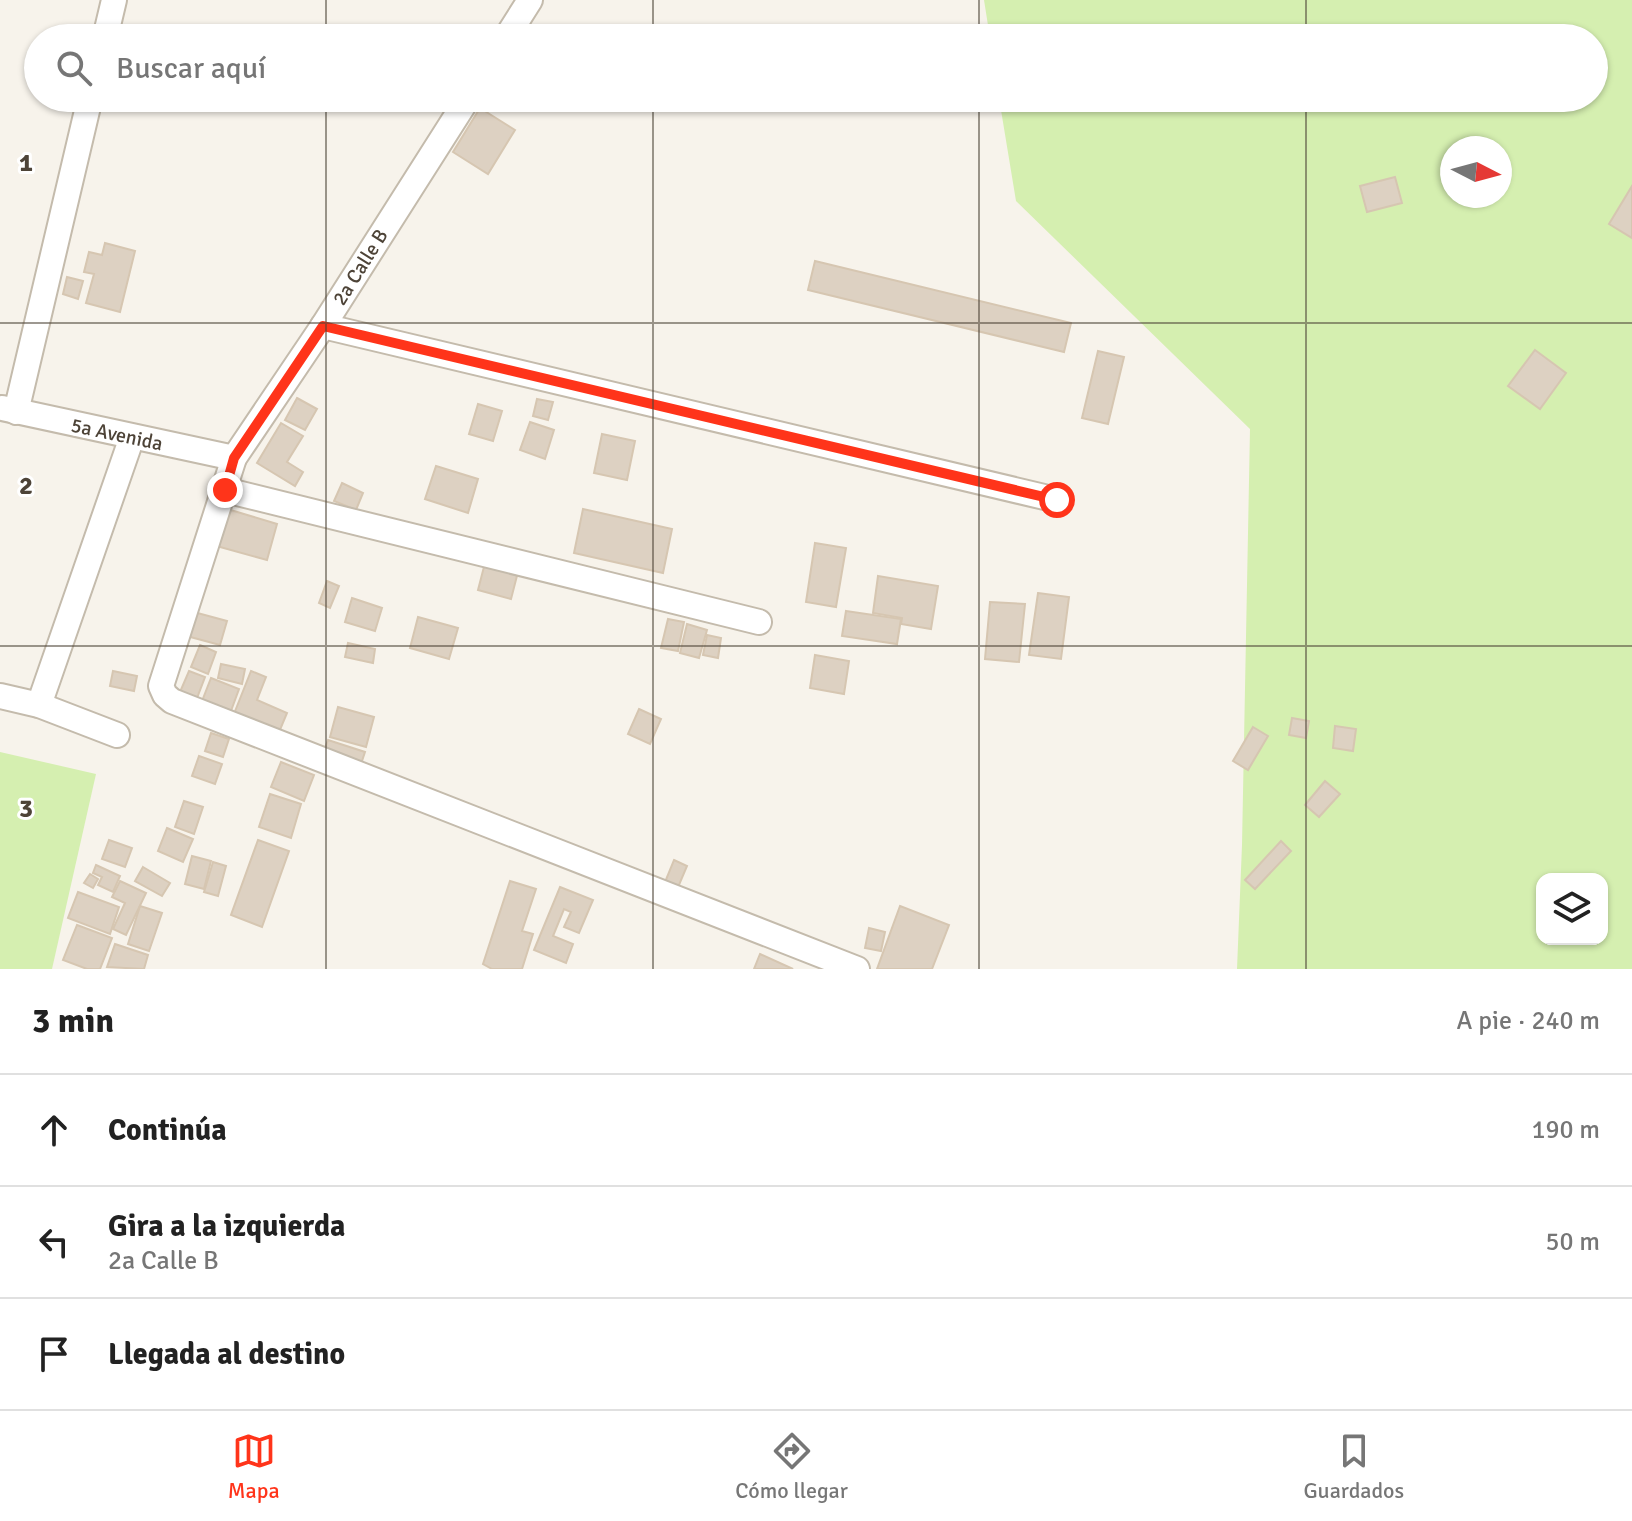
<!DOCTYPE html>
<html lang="es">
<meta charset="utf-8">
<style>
body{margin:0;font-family:Signika,sans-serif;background:#f2f2f2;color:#222}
.controls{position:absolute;right:24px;bottom:24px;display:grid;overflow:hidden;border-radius:16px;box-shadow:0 2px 6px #0004}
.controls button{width:72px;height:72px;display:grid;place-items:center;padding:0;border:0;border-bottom:2px solid #e0e0e0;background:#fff;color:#222;font:40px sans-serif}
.compass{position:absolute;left:1440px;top:136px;width:72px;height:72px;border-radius:50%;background:#fff;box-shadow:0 2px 6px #0004;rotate:96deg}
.stop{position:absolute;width:24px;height:24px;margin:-18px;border:6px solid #ff341a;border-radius:50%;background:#fff}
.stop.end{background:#ff341a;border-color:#fff;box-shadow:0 2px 8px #0008}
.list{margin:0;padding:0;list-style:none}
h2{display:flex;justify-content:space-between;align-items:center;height:104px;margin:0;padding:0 32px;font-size:34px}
h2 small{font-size:26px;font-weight:400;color:#767676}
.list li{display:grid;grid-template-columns:52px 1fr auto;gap:24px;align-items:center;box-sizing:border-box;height:112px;padding:0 32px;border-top:2px solid #e0e0e0}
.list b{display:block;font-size:30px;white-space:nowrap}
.list p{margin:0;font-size:26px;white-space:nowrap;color:#767676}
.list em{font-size:26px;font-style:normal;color:#767676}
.icon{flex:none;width:44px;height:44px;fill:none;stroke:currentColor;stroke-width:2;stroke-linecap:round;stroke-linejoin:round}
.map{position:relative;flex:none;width:1632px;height:969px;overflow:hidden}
.search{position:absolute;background:#fff;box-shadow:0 2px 6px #0004;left:24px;right:24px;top:24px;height:88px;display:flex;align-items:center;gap:20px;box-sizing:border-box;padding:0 28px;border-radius:44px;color:#767676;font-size:30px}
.sheet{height:440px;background:#fff}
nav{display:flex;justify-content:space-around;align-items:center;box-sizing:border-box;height:112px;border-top:2px solid #e0e0e0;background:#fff;font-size:22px;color:#767676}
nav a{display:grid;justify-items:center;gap:4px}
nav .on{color:#ff341a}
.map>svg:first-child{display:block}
.green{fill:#d5efb0;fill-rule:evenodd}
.building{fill:#ddd1c2;stroke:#d6c6b1;stroke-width:2}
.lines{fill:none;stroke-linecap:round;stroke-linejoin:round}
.street-casing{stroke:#c4bbac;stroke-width:28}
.street{stroke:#fff;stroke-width:24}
.route{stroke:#ff341a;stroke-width:10}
.grid{fill:none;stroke:#4d4337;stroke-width:2;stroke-opacity:0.55}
.labels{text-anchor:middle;stroke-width:6;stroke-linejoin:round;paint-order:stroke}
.street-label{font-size:20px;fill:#4d4337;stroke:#fff}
.grid-label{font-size:26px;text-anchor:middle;font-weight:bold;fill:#4d4337;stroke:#fff;stroke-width:6;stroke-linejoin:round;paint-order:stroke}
</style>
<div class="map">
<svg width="1632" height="969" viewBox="0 0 1632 969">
<rect width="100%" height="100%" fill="#f7f3eb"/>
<!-- green -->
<g class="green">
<path d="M984 0H1632V969H1237L1242 845 1250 429 1016 201 999 98H1594V38H990ZM1452 148H1500V196H1452ZM1542 879H1602V939H1542Z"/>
<polygon points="0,752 96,774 52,969 0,969"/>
</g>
<!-- building -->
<g class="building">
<polygon points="480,108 515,130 488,174 453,152"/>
<polygon points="1395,177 1402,203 1367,212 1360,186"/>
<polygon points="1632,186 1632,238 1609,224"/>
<polygon points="105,243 135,251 120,312 86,303 94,274 84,272 89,252 102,255"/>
<polygon points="815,261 1071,323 1064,352 808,290"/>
<polygon points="67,277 83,281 78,299 63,294"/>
<polygon points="1535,350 1566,373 1540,409 1508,386"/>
<polygon points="1098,351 1124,357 1108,424 1082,418"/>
<polygon points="297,398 317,409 305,430 285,420"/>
<polygon points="537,399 553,402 548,420 533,416"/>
<polygon points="478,404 502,411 493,441 469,434"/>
<polygon points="530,422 554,430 545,459 520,450"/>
<polygon points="281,423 303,436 287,462 303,472 295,486 257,463"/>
<polygon points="602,434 635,441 627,480 594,473"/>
<polygon points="436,466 478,479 468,513 425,499"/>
<polygon points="342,483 363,493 356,510 334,501"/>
<polygon points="224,508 277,524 267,560 213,545"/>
<polygon points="583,509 672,529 663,573 574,553"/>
<polygon points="815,543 846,548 836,607 806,602"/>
<polygon points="486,559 519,568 511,599 478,590"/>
<polygon points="878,576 938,586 931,629 901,624 902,618 873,613"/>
<polygon points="327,581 339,586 330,608 319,603"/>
<polygon points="1038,593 1069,597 1061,659 1029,655"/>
<polygon points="352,598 382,608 375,631 345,622"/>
<polygon points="990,602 1025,604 1019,662 985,659"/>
<polygon points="190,611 227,621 220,645 183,635"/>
<polygon points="846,611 901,619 897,644 842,636"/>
<polygon points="418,617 458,628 449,659 410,648"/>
<polygon points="668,619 684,622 678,651 661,648"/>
<polygon points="687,624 707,630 699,658 680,653"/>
<polygon points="707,635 721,638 718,658 703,655"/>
<polygon points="348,643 375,649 373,663 345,657"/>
<polygon points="200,645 216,652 208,674 191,667"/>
<polygon points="815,655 849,661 844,694 810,688"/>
<polygon points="221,664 245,669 242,684 218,678"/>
<polygon points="113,671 137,676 134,691 110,686"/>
<polygon points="189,671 205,677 194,706 177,699"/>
<polygon points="251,671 266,677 257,700 287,713 277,737 232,719"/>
<polygon points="211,678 239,689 228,719 199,709"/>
<polygon points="338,707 374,717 366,747 330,737"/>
<polygon points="639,709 661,719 650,744 628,734"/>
<polygon points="1292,718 1309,721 1306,738 1289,735"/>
<polygon points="1335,726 1356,729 1353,751 1333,748"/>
<polygon points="1253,727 1268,736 1248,770 1233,761"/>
<polygon points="211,733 229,739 223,757 205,751"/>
<polygon points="328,740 365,752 361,764 324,751"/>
<polygon points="199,756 222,764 215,784 192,776"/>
<polygon points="281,762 314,775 304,801 271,787"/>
<polygon points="1325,781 1340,794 1319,817 1305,805"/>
<polygon points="270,794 301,804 291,838 259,827"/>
<polygon points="184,801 203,807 194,834 175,827"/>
<polygon points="167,828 193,839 183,862 158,851"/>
<polygon points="109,840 132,848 125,867 102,859"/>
<polygon points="258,840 289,851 262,927 231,915"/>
<polygon points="1281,841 1291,851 1255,889 1245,880"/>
<polygon points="192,856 211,861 204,889 185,884"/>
<polygon points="674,860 687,866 676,892 663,887"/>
<polygon points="213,862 226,866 218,896 204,892"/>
<polygon points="96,865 120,876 113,892 98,885 102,877 93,873"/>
<polygon points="143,867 170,883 162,896 135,881"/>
<polygon points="90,874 98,879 93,888 84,883"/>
<polygon points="120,881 146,893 126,935 113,929 125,903 112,897"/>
<polygon points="510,881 536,889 522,931 533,934 522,969 492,969 483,964"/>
<polygon points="560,887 593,900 579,933 564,927 571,912 564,909 553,936 573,944 566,963 534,950"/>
<polygon points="78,892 119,907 110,934 68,918"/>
<polygon points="140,906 162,913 149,951 128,944"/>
<polygon points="900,906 949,925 932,969 877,969"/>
<polygon points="77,925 112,938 100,969 87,969 63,960"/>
<polygon points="869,928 885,932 881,951 865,948"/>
<polygon points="115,944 148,955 144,969 107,967"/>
<polygon points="760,954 793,969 754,969"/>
</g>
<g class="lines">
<defs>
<g id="street">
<polyline points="105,38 114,0"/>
<polyline points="506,38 530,0"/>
<polyline points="468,98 323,326 234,458 161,686 165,695 172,701 857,969"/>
<polyline points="323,326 1057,500"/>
<polyline points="2,408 234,458"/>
<polyline points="16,412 90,98"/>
<polyline points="225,490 759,622"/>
<polyline points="0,696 39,705 117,735"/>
<polyline points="39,705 132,437"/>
</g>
</defs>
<!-- street casing -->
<use href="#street" class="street-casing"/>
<!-- street -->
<use href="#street" class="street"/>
</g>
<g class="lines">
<!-- route -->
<polyline class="route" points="225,490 234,458 323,326 1057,500"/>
</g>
<!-- grid -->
<path class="grid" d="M326 0V38M653 0V38M979 0V38M1306 0V38M326 98V969M653 98V969M979 98V969M1306 98V969M0 323H1632M0 646H1632"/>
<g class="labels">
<!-- street labels -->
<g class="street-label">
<text transform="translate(360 267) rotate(-58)" y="7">2a Calle B</text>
<text transform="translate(117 434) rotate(12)" y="7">5a Avenida</text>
</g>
</g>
<g class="grid-label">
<text x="26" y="171">1</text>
<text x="26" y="494">2</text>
<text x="26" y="817">3</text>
</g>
</svg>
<div class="controls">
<button><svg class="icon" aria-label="layers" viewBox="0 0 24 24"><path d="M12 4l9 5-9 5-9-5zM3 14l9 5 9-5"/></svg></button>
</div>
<svg class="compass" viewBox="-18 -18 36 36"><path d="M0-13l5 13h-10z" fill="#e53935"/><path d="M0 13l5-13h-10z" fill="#767676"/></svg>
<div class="stop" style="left:1057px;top:500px"></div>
<div class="stop end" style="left:225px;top:490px"></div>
<div class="search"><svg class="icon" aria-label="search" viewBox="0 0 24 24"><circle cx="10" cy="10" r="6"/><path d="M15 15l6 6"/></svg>Buscar aquí</div>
</div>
<section class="sheet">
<h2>3 min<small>A pie · 240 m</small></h2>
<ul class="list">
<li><svg class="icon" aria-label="ahead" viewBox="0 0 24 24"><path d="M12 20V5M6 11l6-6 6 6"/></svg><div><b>Continúa</b></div><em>190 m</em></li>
<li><svg class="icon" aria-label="left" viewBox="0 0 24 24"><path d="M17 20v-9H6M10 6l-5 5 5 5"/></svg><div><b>Gira a la izquierda</b><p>2a Calle B</p></div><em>50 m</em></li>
<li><svg class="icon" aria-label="arrive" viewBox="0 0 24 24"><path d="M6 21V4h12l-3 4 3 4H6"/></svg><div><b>Llegada al destino</b></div></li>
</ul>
</section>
<nav>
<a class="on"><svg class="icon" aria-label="map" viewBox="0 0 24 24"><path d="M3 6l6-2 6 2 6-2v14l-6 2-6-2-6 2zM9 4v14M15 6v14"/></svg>Mapa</a>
<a><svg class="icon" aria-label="directions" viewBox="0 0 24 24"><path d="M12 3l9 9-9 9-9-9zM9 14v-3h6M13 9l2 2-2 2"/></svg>Cómo llegar</a>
<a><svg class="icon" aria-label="saved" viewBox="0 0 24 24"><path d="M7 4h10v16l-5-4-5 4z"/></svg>Guardados</a>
</nav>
